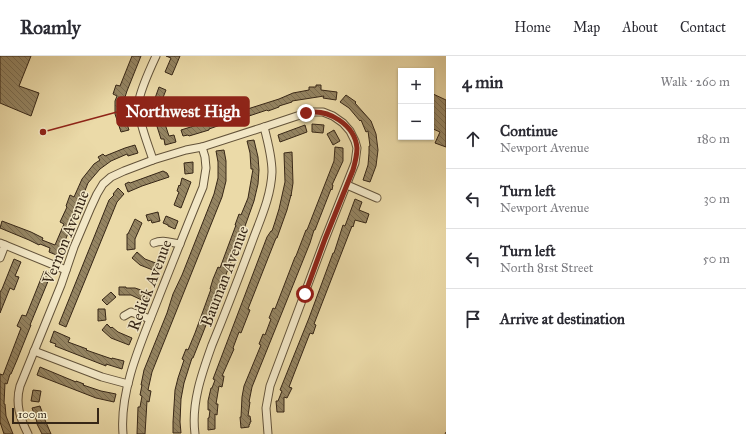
<!DOCTYPE html>
<meta charset="utf-8">
<style>
body{margin:0;font-family:"IM FELL Great Primer",serif;background:#f2f2f3;color:#2b2b33}
.controls{position:absolute;right:12px;top:12px;display:grid;overflow:hidden;border-radius:0px;box-shadow:0 1px 3px #0004}
.controls button{width:36px;height:36px;display:grid;place-items:center;padding:0;border:0;border-bottom:1px solid #e1e1e2;background:#fff;color:#2b2b33;font:20px sans-serif}
.scale{position:absolute;left:12px;bottom:10px;width:87px;box-sizing:border-box;padding-left:4px;border:2px solid #362616;border-top:0;font-size:11px;line-height:14px;white-space:nowrap;color:#362616;-webkit-text-stroke:3px #f2e7c6;paint-order:stroke}
.stop{position:absolute;width:12px;height:12px;margin:-9px;border:3px solid #8f2418;border-radius:50%;background:#fff}
.stop.end{background:#8f2418;border-color:#fff;box-shadow:0 1px 4px #0008}
.list{margin:0;padding:0;list-style:none}
h2{display:flex;justify-content:space-between;align-items:center;height:52px;margin:0;padding:0 16px;font-size:17px}
h2 small{font-size:13px;font-weight:400;color:#7c7c81}
.list li{display:grid;grid-template-columns:26px 1fr auto;gap:12px;align-items:center;box-sizing:border-box;height:60px;padding:0 16px;border-top:1px solid #e1e1e2}
.list b{display:block;font-size:15px;white-space:nowrap}
.list p{margin:0;font-size:13px;white-space:nowrap;color:#7c7c81}
.list em{font-size:13px;font-style:normal;color:#7c7c81}
.icon{flex:none;width:22px;height:22px;fill:none;stroke:currentColor;stroke-width:2;stroke-linecap:round;stroke-linejoin:round}
.map{position:relative;flex:none;width:446px;height:378px;overflow:hidden}
header{display:flex;align-items:center;gap:24px;box-sizing:border-box;height:56px;padding:0 20px;background:#fff;border-bottom:1px solid #e1e1e2}
header strong{font-size:19px}
nav{display:flex;gap:22px;margin-inline-start:auto;font-size:14px}
main{display:flex}
aside{flex:1;background:#fff}
.map>svg:first-child{display:block}
.building{fill:url(#building-back-hatch);stroke:#362616}
.lines{fill:none;stroke-linecap:round;stroke-linejoin:round}
.minor-casing{stroke:#63533a;stroke-width:9}
.path{stroke:#362616;stroke-width:1;stroke-dasharray:3 2;stroke-linecap:butt}
.minor{stroke:#f2e7c6;stroke-width:7}
.route{stroke:#8f2418;stroke-width:5}
.labels{text-anchor:middle;stroke-width:3;stroke-linejoin:round;paint-order:stroke}
.street-label{font-size:16px;fill:#362616;stroke:#f2e7c6}
.leader{fill:none;stroke:#8f2418;stroke-width:1.5}
.callout-dot{fill:#8f2418;stroke:#f2e7c6;stroke-width:1.5}
.callout{fill:#8f2418;stroke:#8f2418;stroke-width:1.5}
.callout-label{font-size:17px;text-anchor:middle;font-weight:bold;fill:#fff}
</style>
<header>
<strong>Roamly</strong>
<nav><a>Home</a><a>Map</a><a>About</a><a>Contact</a></nav>
</header>
<main>
<div class="map">
<svg width="446" height="378" viewBox="0 0 446 378">
<defs>
<pattern id="building-back-hatch" width="6" height="6" patternUnits="userSpaceOnUse"><rect width="6" height="6" fill="#948462"/><path d="M-1 5l2 2M0 0l6 6M5-1l2 2" fill="none" stroke="#7a6c50"/></pattern>
</defs>
<rect width="100%" height="100%" fill="#ebdaa8"/>
<filter id="stains"><feTurbulence type="fractalNoise" baseFrequency=".005" numOctaves="4"/><feColorMatrix values="0 0 0 0 .2 0 0 0 0 .09 0 0 0 0 .02 0 0 0 .5 -.17"/></filter>
<radialGradient id="worn" r=".72"><stop offset=".6" stop-color="#630" stop-opacity="0"/><stop offset="1" stop-color="#630" stop-opacity=".3"/></radialGradient>
<!-- building -->
<g class="building">
<polygon points="0,0 31,0 19,30 39,37 31,60 0,47"/>
<polygon points="132,0 141,0 127,35 124,44 124,52 123,52 123,63 125,62 129,74 121,76 115,58 115,45 117,40 113,38 116,29 120,30"/>
<polygon points="166,0 180,0 172,19 165,16 171,2"/>
<polygon points="316,29 321,29 321,34 337,36 336,44 323,42 324,40 292,45 292,46 279,50 279,51 268,55 267,54 240,63 230,66 231,67 226,68 226,67 209,73 209,74 189,80 188,79 183,80 181,74 210,65 209,62 220,59 221,60 234,56 235,57 279,43 293,37 309,34 309,31 316,31"/>
<polygon points="159,31 166,34 160,49 171,49 171,54 162,54 162,59 169,80 174,79 176,86 165,89 164,83 161,83 154,61 154,45"/>
<polygon points="431,37 446,44 446,91 435,87 440,76 431,72"/>
<polygon points="346,39 356,46 355,47 371,65 376,78 378,94 376,110 370,126 363,124 368,109 369,97 369,90 370,90 368,75 366,76 361,64 360,65 349,52 340,46"/>
<polygon points="312,68 324,69 323,77 312,76"/>
<polygon points="305,69 307,76 280,86 278,79"/>
<polygon points="334,74 340,85 333,89 327,78"/>
<polygon points="254,84 258,101 259,114 258,128 254,145 244,173 193,302 192,302 184,327 181,343 180,366 181,377 173,377 173,366 175,334 178,322 184,304 182,303 186,293 188,294 195,277 211,233 210,233 213,223 218,211 220,212 230,185 236,169 235,169 239,158 241,159 248,142 253,113 251,113 250,97 247,85"/>
<polygon points="135,89 138,97 128,100 127,98 111,105 100,113 88,127 59,200 49,196 50,192 40,188 39,189 29,184 0,172 2,165 31,176 43,182 42,184 55,189 64,168 60,166 67,151 66,150 70,139 74,141 82,123 94,108 100,104 98,101 103,98 105,100 125,92"/>
<polygon points="335,91 343,92 343,105 332,129 333,129 332,134 331,133 315,174 314,174 310,187 252,331 249,346 250,346 248,360 250,360 251,366 250,366 250,368 249,369 249,371 241,372 240,361 241,361 242,341 244,330 261,289 259,288 263,278 265,279 271,263 269,262 273,252 275,253 295,201 296,200 306,174 307,174 334,105"/>
<polygon points="224,94 226,105 226,125 222,141 152,316 148,334 151,335 149,346 147,345 145,378 137,378 138,351 140,351 142,340 140,339 142,329 141,329 144,314 167,257 173,238 182,219 214,138 218,122 218,106 216,95"/>
<polygon points="292,96 293,127 291,140 291,139 287,154 277,182 276,182 248,253 250,254 241,277 239,276 233,292 234,293 222,320 224,320 223,326 222,331 219,330 216,348 218,348 217,359 215,358 215,373 208,374 208,362 209,362 210,354 208,354 208,345 211,332 212,332 215,324 213,323 267,181 271,175 272,175 275,166 279,153 285,126 284,97"/>
<polygon points="193,106 193,117 185,118 184,107"/>
<polygon points="163,115 167,117 169,121 142,130 128,136 125,128 129,126 130,127"/>
<polygon points="182,122 191,126 181,152 174,149 179,136 177,135 179,129 180,130"/>
<polygon points="118,132 124,138 117,146 66,271 59,268 109,144 114,139 113,138"/>
<polygon points="355,143 362,146 359,154 369,158 366,167 355,164 353,171 352,170 314,268 316,269 313,278 310,277 294,318 289,331 292,332 287,342 284,341 284,356 277,356 276,345 278,345 282,335 280,334 309,262 333,197 334,197 343,169 345,170"/>
<polygon points="158,156 160,165 152,167 151,164 148,165 146,159"/>
<polygon points="166,160 178,165 175,173 168,170 168,169 163,167"/>
<polygon points="135,163 142,167 135,183 135,193 127,194 127,178 128,178"/>
<polygon points="137,196 145,203 161,209 158,216 140,209 132,202"/>
<polygon points="14,203 21,206 15,220 19,221 14,234 10,232 0,257 0,236 2,233"/>
<polygon points="44,215 51,218 30,269 31,269 17,304 11,318 10,318 7,328 5,327 4,348 5,348 6,360 13,378 4,378 0,366 0,318 3,319 21,272 17,270 22,259 26,260"/>
<polygon points="119,231 126,231 126,232 135,232 144,235 143,237 149,239 146,246 131,239 119,239"/>
<polygon points="111,236 116,241 107,249 102,244"/>
<polygon points="98,253 105,253 106,264 98,265"/>
<polygon points="107,268 111,272 112,271 118,276 132,282 129,289 111,282 102,274"/>
<polygon points="54,275 70,282 68,286 87,293 86,294 112,303 112,302 124,305 122,313 106,308 106,310 55,290 56,288 50,286"/>
<polygon points="40,311 76,326 76,325 84,328 83,329 101,335 116,338 114,346 96,342 37,319"/>
<polygon points="33,334 41,335 39,346 31,345"/>
<polygon points="40,350 45,364 51,378 42,378 36,366 37,366 32,352"/>
</g>
<g class="lines">
<defs>
<g id="minor">
<path d="M153 104C148 88 136 60 139 44 142 30 150 13 156 0"/>
<polyline points="347,129 377,142"/>
<polyline points="0,187 66,214"/>
<path d="M154 187C163 183 171 187 180 188"/>
<polyline points="0,202 5,189"/>
<polyline points="124,260 131,256 150,263"/>
<polyline points="34,295 102,321 128,328"/>
<path d="M28 378C20 362 15 348 20 330L61 229 74 191 91 151 97 138 103 128 111 121 124 115 153 104 186 94 202 91 264 71 297 60 312 56H323L333 60 343 67 350 75 355 85 357 92 355 107 325 183 270 330 266 352 268 378"/>
<path d="M123 378C119 332 144 280 160 238 174 203 188 167 203 131L206 112 205 101 202 91"/>
<path d="M195 378C191 347 202 317 212 289 226 255 239 221 252 186 260 164 271 141 272 116 272 101 268 86 264 71"/>
</g>
</defs>
<!-- minor casing -->
<use href="#minor" class="minor-casing"/>
<!-- path -->
<polyline class="path" points="445,378 446,376"/>
<!-- minor -->
<use href="#minor" class="minor"/>
</g>
<g class="lines">
<!-- route -->
<path class="route" d="M305 238 325 183 353 114C355 107 357 100 357 92 355 69 328 52 306 57"/>
</g>
<g class="labels">
<!-- street labels -->
<g class="street-label">
<text transform="translate(65 181) rotate(-68)" y="6">Vernon Avenue</text>
<text transform="translate(224 220) rotate(-69)" y="6">Bauman Avenue</text>
<text transform="translate(149 229) rotate(-69)" y="6">Redick Avenue</text>
</g>
</g>
<!-- callouts -->
<path class="leader" d="M43 76L117 56"/>
<circle class="callout-dot" cx="43" cy="76" r="4"/>
<rect class="callout" x="117" y="41" width="132" height="29" rx="4"/>
<g class="callout-label">
<text x="183" y="61">Northwest High</text>
</g>
<rect width="100%" height="100%" filter="url(#stains)"/>
<rect width="100%" height="100%" fill="url(#worn)"/>
</svg>
<div class="controls">
<button>+</button>
<button>−</button>
</div>
<div class="scale">100 m</div>
<div class="stop" style="left:305px;top:238px"></div>
<div class="stop end" style="left:306px;top:57px"></div>
</div>
<aside>
<h2>4 min<small>Walk · 260 m</small></h2>
<ul class="list">
<li><svg class="icon" aria-label="ahead" viewBox="0 0 24 24"><path d="M12 20V5M6 11l6-6 6 6"/></svg><div><b>Continue</b><p>Newport Avenue</p></div><em>180 m</em></li>
<li><svg class="icon" aria-label="left" viewBox="0 0 24 24"><path d="M17 20v-9H6M10 6l-5 5 5 5"/></svg><div><b>Turn left</b><p>Newport Avenue</p></div><em>30 m</em></li>
<li><svg class="icon" aria-label="left" viewBox="0 0 24 24"><path d="M17 20v-9H6M10 6l-5 5 5 5"/></svg><div><b>Turn left</b><p>North 81st Street</p></div><em>50 m</em></li>
<li><svg class="icon" aria-label="arrive" viewBox="0 0 24 24"><path d="M6 21V4h12l-3 4 3 4H6"/></svg><div><b>Arrive at destination</b></div></li>
</ul>
</aside>
</main>
